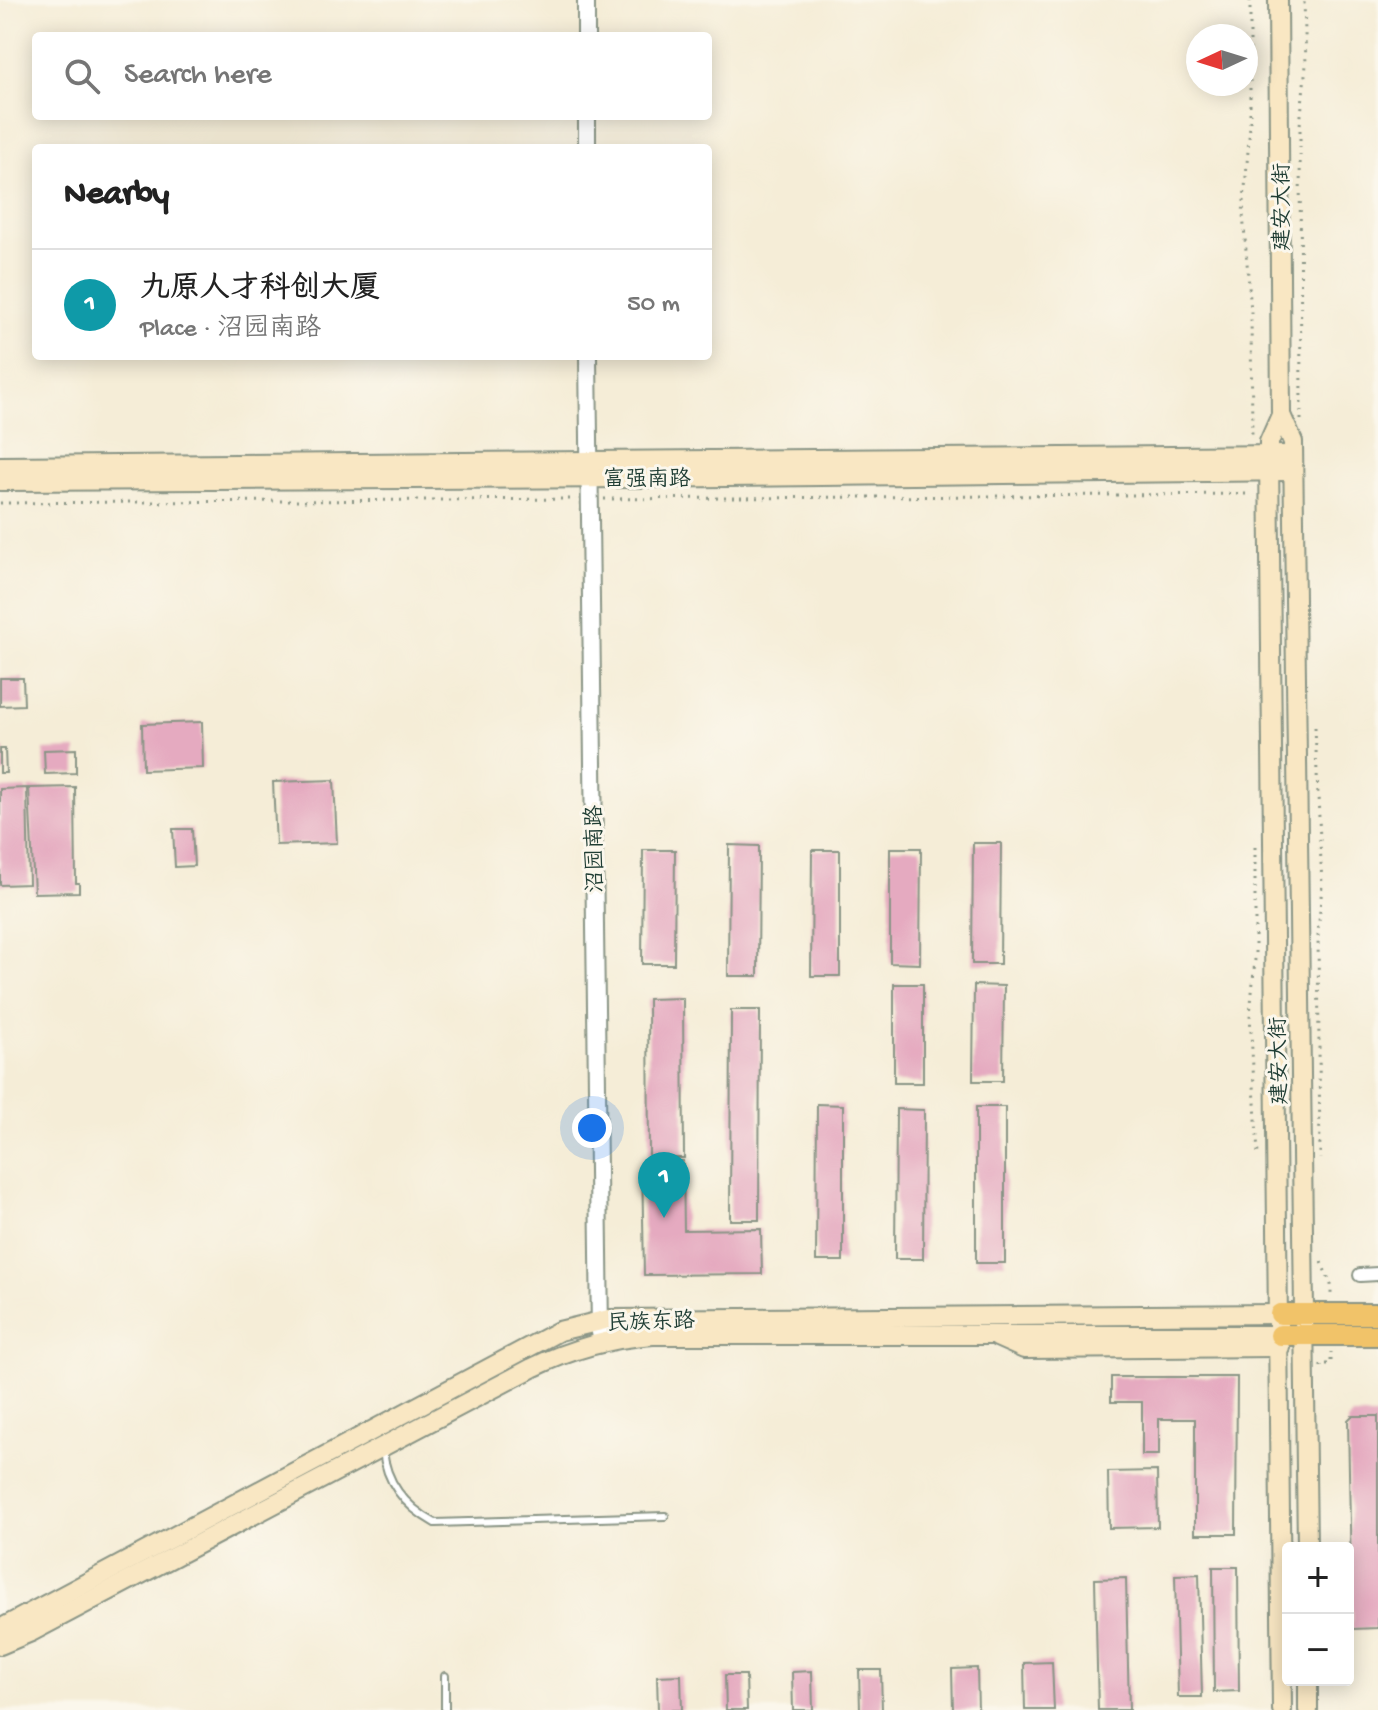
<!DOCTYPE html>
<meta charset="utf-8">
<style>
body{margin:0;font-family:"Gochi Hand","LXGW WenKai TC",sans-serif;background:#f6f6f6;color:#222}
.controls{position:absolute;right:24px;bottom:24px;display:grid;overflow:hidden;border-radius:8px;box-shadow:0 4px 20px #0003}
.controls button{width:72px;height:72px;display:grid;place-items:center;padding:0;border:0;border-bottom:2px solid #e0e0e0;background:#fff;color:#222;font:40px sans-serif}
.compass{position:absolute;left:1186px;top:24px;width:72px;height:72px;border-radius:50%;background:#fff;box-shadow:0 4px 20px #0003;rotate:266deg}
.you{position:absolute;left:592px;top:1128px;width:28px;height:28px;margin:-20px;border:6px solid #fff;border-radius:50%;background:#1a73e8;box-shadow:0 0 0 12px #1a73e833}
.badge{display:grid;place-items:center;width:52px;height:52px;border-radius:50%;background:#2563eb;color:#fff;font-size:26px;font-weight:700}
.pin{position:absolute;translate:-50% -66px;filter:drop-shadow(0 2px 4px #0008)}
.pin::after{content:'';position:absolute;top:42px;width:28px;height:24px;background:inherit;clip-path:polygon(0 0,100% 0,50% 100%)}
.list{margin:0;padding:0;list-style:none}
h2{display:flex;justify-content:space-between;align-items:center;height:104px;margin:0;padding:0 32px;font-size:34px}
h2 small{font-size:26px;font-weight:400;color:#767676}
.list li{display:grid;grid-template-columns:52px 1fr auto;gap:24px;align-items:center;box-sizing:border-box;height:112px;padding:0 32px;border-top:2px solid #e0e0e0}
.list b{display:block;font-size:30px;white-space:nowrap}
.list p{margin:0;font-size:26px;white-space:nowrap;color:#767676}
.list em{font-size:26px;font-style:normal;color:#767676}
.icon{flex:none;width:44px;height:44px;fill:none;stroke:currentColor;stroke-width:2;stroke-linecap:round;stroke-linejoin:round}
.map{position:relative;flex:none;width:1378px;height:1710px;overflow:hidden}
.search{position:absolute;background:#fff;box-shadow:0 4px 20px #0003;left:32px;top:32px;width:680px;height:88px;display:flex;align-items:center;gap:20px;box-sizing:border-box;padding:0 28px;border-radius:8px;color:#767676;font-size:30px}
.panel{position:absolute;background:#fff;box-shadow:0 4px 20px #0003;left:32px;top:144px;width:680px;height:216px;border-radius:8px}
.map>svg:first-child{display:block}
.building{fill:#e5aac0}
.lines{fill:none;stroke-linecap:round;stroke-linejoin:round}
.service-casing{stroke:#8a9586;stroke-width:10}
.minor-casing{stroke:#8a9586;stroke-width:16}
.tertiary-casing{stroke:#8a9586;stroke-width:20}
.secondary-casing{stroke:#8a9586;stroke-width:22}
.primary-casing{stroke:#8a9586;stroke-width:24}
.path{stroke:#8a9586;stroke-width:3;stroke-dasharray:2 6;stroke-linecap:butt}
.service{stroke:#fff;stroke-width:6}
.minor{stroke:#fff;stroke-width:12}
.tertiary{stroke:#fff;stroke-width:16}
.secondary{stroke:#f9e7c3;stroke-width:18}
.primary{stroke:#f1c369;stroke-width:20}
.labels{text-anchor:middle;stroke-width:6;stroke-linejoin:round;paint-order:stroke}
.street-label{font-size:22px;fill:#1f3d34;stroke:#fbf7ec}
</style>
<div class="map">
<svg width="1378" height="1710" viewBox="0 0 1378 1710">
<rect width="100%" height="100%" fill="#fbf7ec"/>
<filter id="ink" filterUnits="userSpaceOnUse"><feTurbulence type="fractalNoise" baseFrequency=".0125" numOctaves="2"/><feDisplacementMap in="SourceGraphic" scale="16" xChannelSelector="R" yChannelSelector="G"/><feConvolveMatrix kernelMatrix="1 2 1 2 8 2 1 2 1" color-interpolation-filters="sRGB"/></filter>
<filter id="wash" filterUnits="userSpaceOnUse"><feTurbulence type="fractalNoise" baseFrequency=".006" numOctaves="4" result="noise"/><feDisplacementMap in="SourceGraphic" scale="32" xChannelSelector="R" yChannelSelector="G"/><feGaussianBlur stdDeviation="1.8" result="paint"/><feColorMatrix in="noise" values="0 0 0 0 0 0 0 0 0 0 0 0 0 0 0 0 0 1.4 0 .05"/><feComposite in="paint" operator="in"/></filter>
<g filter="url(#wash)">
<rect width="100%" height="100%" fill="#f5edd7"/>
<g id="blocks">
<!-- building -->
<g class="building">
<polygon points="0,678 23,678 24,705 0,706"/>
<polygon points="202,722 203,768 143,770 142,724"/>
<polygon points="0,749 5,749 6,773 0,773"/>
<polygon points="76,749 76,773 45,774 44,750"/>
<polygon points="334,780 337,843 276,845 273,782"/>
<polygon points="75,787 76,883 79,883 79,892 34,893 29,788"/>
<polygon points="27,788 29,884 0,885 0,789"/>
<polygon points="173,829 192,829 194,866 175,867"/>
<polygon points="973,843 1001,843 1000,964 972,964"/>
<polygon points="729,845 759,846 758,976 728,976"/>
<polygon points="890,848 921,848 920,964 890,963"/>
<polygon points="643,850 675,850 674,964 642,964"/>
<polygon points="812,850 840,850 840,976 811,976"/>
<rect x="894" y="984" width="29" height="99"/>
<polygon points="974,985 1004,986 1003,1081 973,1081"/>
<polygon points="683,998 684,1158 649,1158 648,999"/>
<polygon points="731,1010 760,1010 759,1220 730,1220"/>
<polygon points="817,1104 843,1105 843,1261 816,1261"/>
<rect x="976" y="1107" width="29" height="156"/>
<polygon points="896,1109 924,1110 923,1259 895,1259"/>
<polygon points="642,1161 683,1161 684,1230 761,1229 762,1274 644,1275"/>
<polygon points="1111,1377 1237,1377 1236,1534 1195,1534 1195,1419 1159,1419 1159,1455 1142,1455 1142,1402 1111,1402"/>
<polygon points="1352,1416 1378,1416 1378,1628 1352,1629 1348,1420"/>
<polygon points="1157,1471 1158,1527 1109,1528 1108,1472"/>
<polygon points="1213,1567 1238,1567 1239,1691 1214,1692"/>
<polygon points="1199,1574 1202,1697 1178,1697 1175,1575"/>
<polygon points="1126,1578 1129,1710 1098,1710 1095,1579"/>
<polygon points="1052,1662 1054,1710 1025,1710 1024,1663"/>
<polygon points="977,1668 978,1710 953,1710 952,1669"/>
<polygon points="859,1670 881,1670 882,1710 860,1710"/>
<polygon points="812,1671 813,1710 793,1710 792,1672"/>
<polygon points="681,1675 682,1710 658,1710 657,1676"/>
<polygon points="725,1675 746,1675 747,1710 726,1710"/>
</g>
</g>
</g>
<g filter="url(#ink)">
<use href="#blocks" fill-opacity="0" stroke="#8a9586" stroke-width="2"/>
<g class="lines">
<defs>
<g id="service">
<path d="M383 1450C386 1484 406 1507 435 1523L665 1516"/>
<polyline points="445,1710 445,1676"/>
</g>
<polyline id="minor" points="1360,1275 1378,1274"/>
<g id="tertiary">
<polyline points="586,0 586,36"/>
<polyline points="587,116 587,148"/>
<polyline points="588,356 600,1333"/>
</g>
<g id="secondary">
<polyline points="1278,0 1281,415 1269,442 1269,455 1282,1710"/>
<polyline points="1281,415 1293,442 1307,1548"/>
<polyline points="0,466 1293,455"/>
<polyline points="0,481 632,478 1293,471"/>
<polyline points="997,1337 1024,1349 1280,1347"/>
<polyline points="0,1629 559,1331 609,1319 1280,1314"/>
<path d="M0 1645 31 1632 532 1368C571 1349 610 1338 653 1335H1280"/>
<polyline points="1308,1680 1308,1710"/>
</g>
<g id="primary">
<polyline points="1280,1314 1378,1314"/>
<polyline points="1280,1335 1378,1335"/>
</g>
</defs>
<!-- service casing -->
<use href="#service" class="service-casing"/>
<!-- minor casing -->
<use href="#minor" class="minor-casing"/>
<!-- tertiary casing -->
<use href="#tertiary" class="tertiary-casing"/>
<!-- secondary casing -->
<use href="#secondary" class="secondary-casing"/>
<!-- primary casing -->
<use href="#primary" class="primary-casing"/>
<!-- path -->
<g class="path">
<polyline points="1250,0 1250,125 1243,214 1251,311 1252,439"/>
<polyline points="1301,420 1300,125 1306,65 1304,0"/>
<polyline points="604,499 1252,494"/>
<polyline points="0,503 576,499"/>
<polyline points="1315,727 1322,885 1318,934 1320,1159"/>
<polyline points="1255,847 1255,959 1250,1015 1258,1155"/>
<polyline points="1321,1262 1331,1284 1331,1297"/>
<polyline points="1321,1367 1321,1364 1331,1364 1331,1352"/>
</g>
<!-- service -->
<use href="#service" class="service"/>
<!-- minor -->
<use href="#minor" class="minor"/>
<!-- tertiary -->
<use href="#tertiary" class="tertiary"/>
<!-- secondary -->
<use href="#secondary" class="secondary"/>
<!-- primary -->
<use href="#primary" class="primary"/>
</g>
</g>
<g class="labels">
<!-- street labels -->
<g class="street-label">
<text transform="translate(1280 207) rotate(-90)" y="8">建安大街</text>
<text x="647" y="485">富强南路</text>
<text transform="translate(593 849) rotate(-91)" y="8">沼园南路</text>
<text transform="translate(1277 1061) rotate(-91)" y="8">建安大街</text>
<text transform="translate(651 1320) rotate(-2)" y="8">民族东路</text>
</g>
</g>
</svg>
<div class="controls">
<button>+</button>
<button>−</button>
</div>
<svg class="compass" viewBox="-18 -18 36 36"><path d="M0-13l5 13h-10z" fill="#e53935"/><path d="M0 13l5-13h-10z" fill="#767676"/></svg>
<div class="you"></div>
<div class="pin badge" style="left:664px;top:1218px;background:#0f9aa8">1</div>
<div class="search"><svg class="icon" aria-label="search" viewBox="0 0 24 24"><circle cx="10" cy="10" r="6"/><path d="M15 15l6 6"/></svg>Search here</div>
<section class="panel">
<h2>Nearby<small></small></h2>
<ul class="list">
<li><span class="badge" style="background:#0f9aa8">1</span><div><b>九原人才科创大厦</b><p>Place · 沼园南路</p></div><em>50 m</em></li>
</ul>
</section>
</div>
